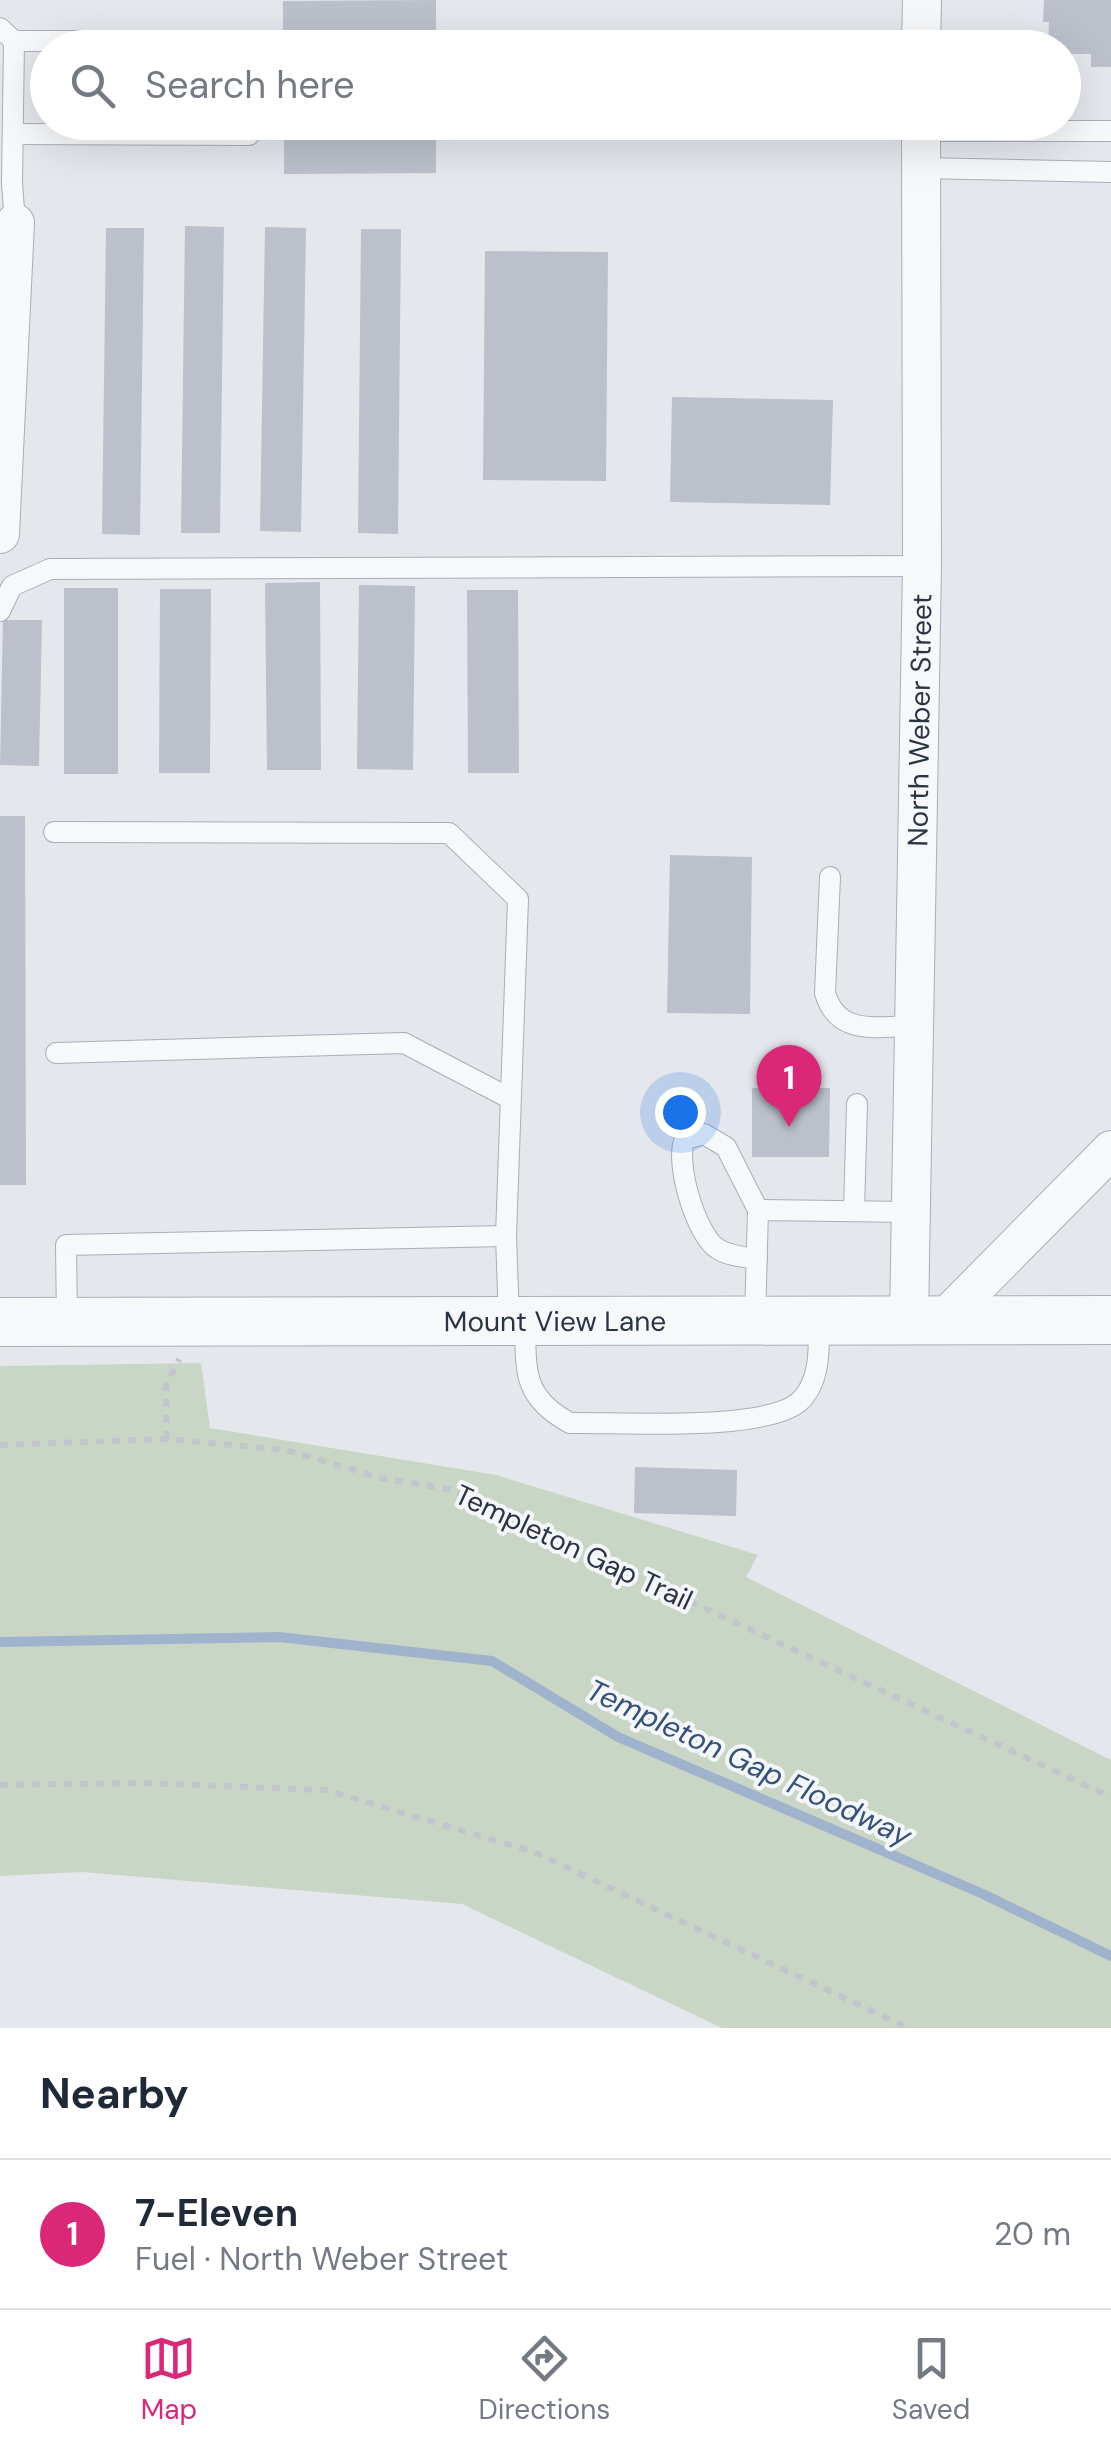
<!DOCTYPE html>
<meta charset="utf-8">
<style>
body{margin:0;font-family:"DM Sans",sans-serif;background:#f2f2f3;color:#1f2937}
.you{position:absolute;left:680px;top:1112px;width:35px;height:35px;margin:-25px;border:8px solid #fff;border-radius:50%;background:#1a73e8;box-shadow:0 0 0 15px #1a73e833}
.badge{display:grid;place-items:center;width:65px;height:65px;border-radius:50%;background:#db2777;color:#fff;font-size:32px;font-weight:700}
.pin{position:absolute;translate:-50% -82px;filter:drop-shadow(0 2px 5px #0008)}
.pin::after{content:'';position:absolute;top:52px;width:35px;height:30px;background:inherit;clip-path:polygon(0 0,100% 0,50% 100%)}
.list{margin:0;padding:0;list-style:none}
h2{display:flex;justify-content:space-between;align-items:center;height:130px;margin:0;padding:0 40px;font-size:42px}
h2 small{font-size:32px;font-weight:400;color:#747a83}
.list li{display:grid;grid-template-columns:65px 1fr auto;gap:30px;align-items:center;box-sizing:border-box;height:150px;padding:0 40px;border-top:2px solid #e0e1e3}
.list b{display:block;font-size:38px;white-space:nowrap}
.list p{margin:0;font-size:32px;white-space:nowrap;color:#747a83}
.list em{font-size:32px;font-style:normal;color:#747a83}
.icon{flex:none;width:55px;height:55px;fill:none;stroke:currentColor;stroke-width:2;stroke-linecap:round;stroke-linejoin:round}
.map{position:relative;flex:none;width:1111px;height:2028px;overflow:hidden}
.search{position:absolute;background:#fff;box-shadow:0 10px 40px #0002;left:30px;right:30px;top:30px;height:110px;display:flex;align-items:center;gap:25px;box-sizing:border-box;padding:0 35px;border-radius:55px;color:#747a83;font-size:38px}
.sheet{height:280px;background:#fff}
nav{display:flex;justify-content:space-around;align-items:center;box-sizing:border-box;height:140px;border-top:2px solid #e0e1e3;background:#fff;font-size:28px;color:#747a83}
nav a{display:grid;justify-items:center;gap:5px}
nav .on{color:#db2777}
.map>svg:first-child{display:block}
.green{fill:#c9d6c5}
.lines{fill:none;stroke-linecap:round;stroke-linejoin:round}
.stream{stroke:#9fb4cc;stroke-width:10}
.building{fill:#bbc0ca}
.service-casing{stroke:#a9aeb7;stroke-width:22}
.minor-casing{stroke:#a9aeb7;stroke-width:40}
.tertiary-casing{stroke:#a9aeb7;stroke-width:50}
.path{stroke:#c2c5cb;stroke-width:6;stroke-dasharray:8 8;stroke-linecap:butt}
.service{stroke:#f7f8fa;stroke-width:20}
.minor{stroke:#f7f8fa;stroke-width:38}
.tertiary{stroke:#f7f8fa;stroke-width:48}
.labels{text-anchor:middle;stroke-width:8;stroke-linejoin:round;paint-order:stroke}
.street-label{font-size:28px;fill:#2b3445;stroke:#f4f6f9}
.water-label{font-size:30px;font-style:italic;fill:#34527a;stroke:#f4f6f9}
</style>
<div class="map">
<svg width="1111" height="2028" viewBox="0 0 1111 2028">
<rect width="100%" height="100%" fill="#e4e7ec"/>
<!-- green -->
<polygon class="green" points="201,1363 210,1428 496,1475 758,1555 746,1577 1111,1760 1111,2028 722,2028 462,1904 82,1872 0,1876 0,1366"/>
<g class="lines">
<!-- stream -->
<polyline class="stream" points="0,1642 279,1637 492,1661 618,1737 983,1894 1111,1956"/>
</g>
<!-- building -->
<g class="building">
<polygon points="436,0 436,48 283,48 283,1"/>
<polygon points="1044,0 1111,0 1111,67 1091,67 1091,54 1064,54 1064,48 1048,48 1049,22 1043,22"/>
<polygon points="284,122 436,122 436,173 284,174"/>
<polygon points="185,226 224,227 220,533 181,533"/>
<polygon points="265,227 306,228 301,532 260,531"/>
<polygon points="106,228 144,228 140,535 102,534"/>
<polygon points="361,229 401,229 398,534 358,533"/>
<polygon points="485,251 608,252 606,481 483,480"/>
<polygon points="672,397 833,400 830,505 670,502"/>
<polygon points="320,582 321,770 267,770 265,583"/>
<polygon points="359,585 415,586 413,770 357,769"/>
<rect x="64" y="588" width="54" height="186"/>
<polygon points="160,589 211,589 210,773 159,773"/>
<polygon points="467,590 518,590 519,773 468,773"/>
<polygon points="3,620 42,620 39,766 0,765"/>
<polygon points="0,816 25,816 26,1185 0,1185"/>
<polygon points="670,855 752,857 750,1014 667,1013"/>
<polygon points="752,1088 830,1088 829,1157 752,1157"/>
<polygon points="635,1467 737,1470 736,1516 634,1513"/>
</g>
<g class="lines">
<defs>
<g id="service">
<polyline points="0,28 14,41 12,183 15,223"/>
<polyline points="14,41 246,41 246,48"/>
<polyline points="921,131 1111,131"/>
<polyline points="13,134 249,135 248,122"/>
<polyline points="921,168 1111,172"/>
<polyline points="0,611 12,586 50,569 922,566"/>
<polyline points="54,832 449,833 518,899 506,1236 509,1321"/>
<path d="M830 877 825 993C838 1037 877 1026 914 1026"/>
<polyline points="56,1053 404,1043 509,1098"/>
<polyline points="854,1211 857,1104"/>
<path d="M757 1259C744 1257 729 1256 718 1249 696 1236 674 1161 685 1139L704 1134 726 1147 758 1210"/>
<polyline points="755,1320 758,1210 911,1212"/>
<path d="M525 1321C526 1371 522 1397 570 1423 620 1422 767 1432 800 1401 821 1381 819 1346 819 1320"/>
<polyline points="67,1322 66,1245 506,1236"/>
</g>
<g id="minor">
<polyline points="921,48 922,0"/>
<polyline points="0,534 15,223"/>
<path id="s1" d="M909 1320 922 566 921 122"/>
<polyline points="943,1320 1111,1150"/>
</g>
<g id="tertiary">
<path id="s2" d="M0 1322 1111 1320"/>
</g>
</defs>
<!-- service casing -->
<use href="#service" class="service-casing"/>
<!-- minor casing -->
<use href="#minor" class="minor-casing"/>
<!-- tertiary casing -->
<use href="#tertiary" class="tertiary-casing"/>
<!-- path -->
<g class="path">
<polyline points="167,1439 166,1386 179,1359"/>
<polyline points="0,1445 167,1439 286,1450 381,1478 448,1489 1111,1797"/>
<polyline points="0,1785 143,1783 326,1790 534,1852 908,2028"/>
</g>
<!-- service -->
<use href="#service" class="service"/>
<!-- minor -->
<use href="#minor" class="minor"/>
<!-- tertiary -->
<use href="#tertiary" class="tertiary"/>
</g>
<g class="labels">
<!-- street labels -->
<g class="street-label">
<text dy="10" stroke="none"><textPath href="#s1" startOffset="600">North Weber Street</textPath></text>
<text dy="10" stroke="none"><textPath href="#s2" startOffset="555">Mount View Lane</textPath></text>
<text transform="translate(574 1547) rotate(25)" y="10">Templeton Gap Trail</text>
</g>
<!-- water labels -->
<g class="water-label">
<text transform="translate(749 1763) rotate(25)" y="10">Templeton Gap Floodway</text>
</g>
</g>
</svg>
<div class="you"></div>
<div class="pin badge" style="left:789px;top:1127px">1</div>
<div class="search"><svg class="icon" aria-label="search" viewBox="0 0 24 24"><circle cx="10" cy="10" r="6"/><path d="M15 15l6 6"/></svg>Search here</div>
</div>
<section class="sheet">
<h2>Nearby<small></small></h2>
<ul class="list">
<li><span class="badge">1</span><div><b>7-Eleven</b><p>Fuel · North Weber Street</p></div><em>20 m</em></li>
</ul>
</section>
<nav>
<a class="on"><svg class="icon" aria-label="map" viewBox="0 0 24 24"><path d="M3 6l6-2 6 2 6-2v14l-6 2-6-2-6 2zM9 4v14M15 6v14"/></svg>Map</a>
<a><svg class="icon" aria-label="directions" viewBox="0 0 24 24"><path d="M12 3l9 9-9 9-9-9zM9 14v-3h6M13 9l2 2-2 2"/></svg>Directions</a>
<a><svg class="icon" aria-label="saved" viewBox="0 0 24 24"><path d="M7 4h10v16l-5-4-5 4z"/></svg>Saved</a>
</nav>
